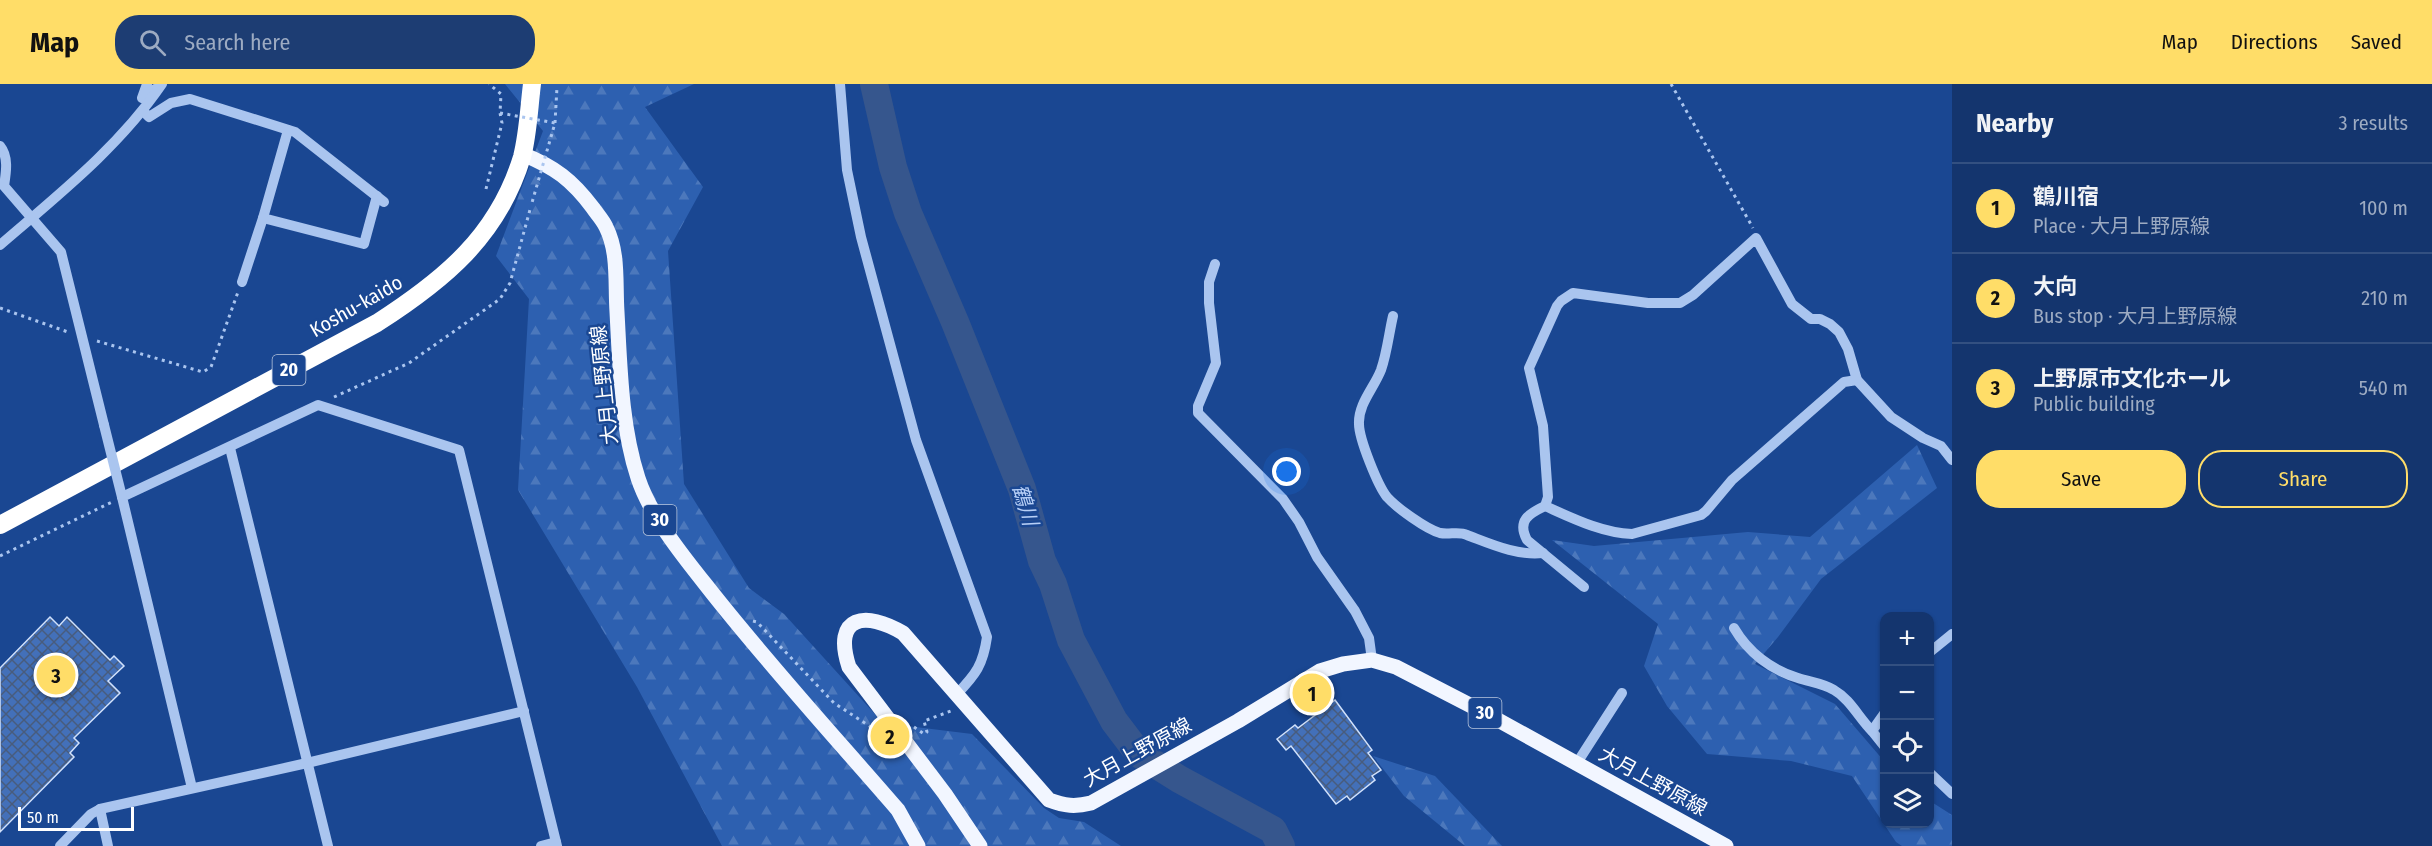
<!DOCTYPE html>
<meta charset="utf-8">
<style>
body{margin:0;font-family:"Fira Sans Condensed","Noto Sans JP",sans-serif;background:#1d3d73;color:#f1f3f6}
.controls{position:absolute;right:18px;bottom:18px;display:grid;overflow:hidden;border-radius:12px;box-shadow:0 2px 4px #0004}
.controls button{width:54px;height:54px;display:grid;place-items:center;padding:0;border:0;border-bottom:2px solid #335081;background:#14356e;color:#f1f3f6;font:30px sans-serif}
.scale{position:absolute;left:18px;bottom:15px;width:116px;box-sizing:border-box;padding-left:6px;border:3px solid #fff;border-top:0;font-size:16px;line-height:21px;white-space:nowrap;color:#fff;-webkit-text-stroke:4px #1a4792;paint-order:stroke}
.you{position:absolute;left:1287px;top:388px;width:21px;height:21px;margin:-15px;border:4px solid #fff;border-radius:50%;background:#1a73e8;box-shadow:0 0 0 9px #1a73e833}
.badge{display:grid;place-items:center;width:39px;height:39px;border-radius:50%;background:#ffdd68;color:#111;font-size:20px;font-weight:700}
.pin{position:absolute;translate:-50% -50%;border:3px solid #fff;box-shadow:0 2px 6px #0006}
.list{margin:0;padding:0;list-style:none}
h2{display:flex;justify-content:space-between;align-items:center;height:78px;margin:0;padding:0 24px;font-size:26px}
h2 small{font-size:20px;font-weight:400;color:#9dabc2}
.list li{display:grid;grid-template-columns:39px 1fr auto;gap:18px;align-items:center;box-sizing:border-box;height:90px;padding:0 24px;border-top:2px solid #335081}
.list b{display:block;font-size:22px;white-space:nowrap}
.list p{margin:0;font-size:20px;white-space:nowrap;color:#9dabc2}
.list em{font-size:20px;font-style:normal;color:#9dabc2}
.actions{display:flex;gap:12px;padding:18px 24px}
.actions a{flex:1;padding:14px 0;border:2px solid #ffdd68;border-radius:24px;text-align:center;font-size:21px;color:#ffdd68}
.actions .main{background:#ffdd68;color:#111}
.icon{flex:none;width:33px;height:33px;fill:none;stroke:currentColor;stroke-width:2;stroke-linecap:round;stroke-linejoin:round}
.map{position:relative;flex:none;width:1952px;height:762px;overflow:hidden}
header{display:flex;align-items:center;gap:36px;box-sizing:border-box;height:84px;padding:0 30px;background:#ffdd68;color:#111}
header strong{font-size:28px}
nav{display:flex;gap:33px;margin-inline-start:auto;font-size:21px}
.search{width:420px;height:54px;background:#1d3d73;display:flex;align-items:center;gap:15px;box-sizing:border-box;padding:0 21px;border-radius:24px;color:#9dabc2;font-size:22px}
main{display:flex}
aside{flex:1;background:#14356e}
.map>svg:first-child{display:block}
.forest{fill:url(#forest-firs)}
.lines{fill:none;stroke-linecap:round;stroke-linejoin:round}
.river{stroke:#36568d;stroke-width:28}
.building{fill:url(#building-cross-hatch);stroke:#d1e1fb;stroke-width:1.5}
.path{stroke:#aac5ef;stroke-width:3;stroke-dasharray:3 4.5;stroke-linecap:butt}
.minor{stroke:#aac5ef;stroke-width:10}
.major{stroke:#f2f6ff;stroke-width:15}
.highway{stroke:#fff;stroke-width:18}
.path-bridge{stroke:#aac5ef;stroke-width:3;stroke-dasharray:3 4.5;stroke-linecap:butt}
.minor-bridge{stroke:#aac5ef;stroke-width:10}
.labels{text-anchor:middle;stroke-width:5;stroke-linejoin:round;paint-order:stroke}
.shield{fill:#1a4792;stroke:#bac8de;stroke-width:1.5}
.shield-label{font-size:18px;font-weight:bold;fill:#fff}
.street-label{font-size:20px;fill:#fff;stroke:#1a4792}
.water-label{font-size:21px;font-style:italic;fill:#b7cff6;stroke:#1a4792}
</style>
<header>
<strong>Map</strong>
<div class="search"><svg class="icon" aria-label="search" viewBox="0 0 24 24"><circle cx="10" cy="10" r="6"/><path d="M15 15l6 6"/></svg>Search here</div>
<nav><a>Map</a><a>Directions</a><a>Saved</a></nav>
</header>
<main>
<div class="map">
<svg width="1952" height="762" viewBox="0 0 1952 762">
<defs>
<pattern id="forest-firs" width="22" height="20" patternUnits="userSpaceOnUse" patternTransform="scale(1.5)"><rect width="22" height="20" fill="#2d60b0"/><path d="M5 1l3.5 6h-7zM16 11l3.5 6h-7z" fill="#4c78bc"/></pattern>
<pattern id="building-cross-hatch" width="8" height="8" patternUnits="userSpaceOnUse" patternTransform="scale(1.5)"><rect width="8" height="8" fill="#4370b9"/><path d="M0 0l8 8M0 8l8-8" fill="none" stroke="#485c7d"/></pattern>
</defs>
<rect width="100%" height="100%" fill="#1a4792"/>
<!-- forest -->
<g class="forest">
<polygon points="505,0 694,0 645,23 703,103 668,167 684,400 749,504 784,530 883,639 972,650 1044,724 1059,734 1084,738 1121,762 722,762 637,603 518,406 529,215 496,172 543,47"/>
<polygon points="1917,361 1937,404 1821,495 1778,553 1755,580 1835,620 1884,677 1884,740 1930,740 1930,717 1952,731 1952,762 1902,762 1896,758 1852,692 1791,677 1707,670 1667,622 1644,582 1658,540 1552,456 1594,462 1748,448 1810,453"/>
<polygon points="1373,672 1435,692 1502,762 1465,762 1404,712"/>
</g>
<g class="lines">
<!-- river -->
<polyline class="river" points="874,0 893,83 908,129 955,238 1022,405 1042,477 1053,500 1071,556 1114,637 1139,670 1179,695 1273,746 1281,762"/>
</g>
<!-- building -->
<g class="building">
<polygon points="50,533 59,542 67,533 110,576 114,572 124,582 108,597 120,609 74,654 79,659 70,669 74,673 0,748 0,584"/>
<polygon points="1335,616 1372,666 1368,669 1381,686 1372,692 1375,696 1350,716 1347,712 1336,720 1291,662 1286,666 1277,655 1295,641 1298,644"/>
</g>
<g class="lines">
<!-- path -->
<g class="path">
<polyline points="1671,0 1753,144"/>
<polyline points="555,39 557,3"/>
<polyline points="486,105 502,39 500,29 501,10 489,0"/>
<polyline points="0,224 68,248"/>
<polyline points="97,257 203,288 211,283 238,208"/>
<polyline points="334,313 409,279 500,215 510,199 531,122"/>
<polyline points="0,472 112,418"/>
<polyline points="753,537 757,538 834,619 877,647"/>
<polyline points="914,643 924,650 927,648 924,637 951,627"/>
</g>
<!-- minor -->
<g class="minor">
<polyline points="147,0 142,14 155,5"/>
<path d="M840 0 847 86 861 153 916 356 987 553C983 581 976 590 957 610"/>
<polyline points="143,27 149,33 171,19 190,15 295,48 384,118"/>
<polyline points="288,46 263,134 364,160 377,112"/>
<path d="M0 62C9 73 6 89 4 102L61 168 104 341"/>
<path d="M0 161C58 111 119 63 162 0"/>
<polyline points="1215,180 1209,198 1209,219 1216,279 1198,322 1198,329 1283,415 1299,438 1317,473 1355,527 1369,554 1372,576"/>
<polyline points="242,198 263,134"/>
<path d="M1393 232C1389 249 1387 269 1381 286 1374 304 1358 320 1359 340 1359 355 1378 402 1387 413 1397 424 1426 445 1440 449 1449 451 1459 447 1467 451 1491 460 1517 472 1543 469"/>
<polyline points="230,364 328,762"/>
<path d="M1545 422C1572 434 1602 449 1632 450L1701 431 1706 427 1732 396 1844 298 1857 296"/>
<path d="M1584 503 1527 456C1517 437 1528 430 1545 422L1548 413 1543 342 1529 284 1557 222 1561 217 1573 209 1648 219H1680L1693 211 1756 154 1792 220 1811 235H1820L1830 240 1839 248 1848 265 1857 296 1891 333 1923 354 1941 362 1952 376"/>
<path d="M1734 544C1748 568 1771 586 1798 594 1810 598 1823 599 1834 606 1850 615 1859 634 1872 647"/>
<polyline points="1930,568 1952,550"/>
<polyline points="1884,630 1872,647 1884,662"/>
<polyline points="1577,679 1622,609"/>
<polyline points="1930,689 1952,710"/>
<polyline points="192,704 122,413 318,321 459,366 557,762"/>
<polyline points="100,725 108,762"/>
<polyline points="60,762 91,730 100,725 307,679 524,627"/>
<polyline points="541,762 556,758"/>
</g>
<!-- major -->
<g class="major">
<path d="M522 70C555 83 572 96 593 124 597 130 603 136 606 143 619 169 615 199 617 228 620 283 621 342 638 394 650 431 682 471 706 501 767 579 834 652 898 726L918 762"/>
<path d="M980 762 945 710 849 583C832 531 866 527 903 549L1049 716C1065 722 1075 723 1091 719L1238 637 1320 587 1343 580 1372 576 1396 583 1489 631 1726 762"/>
</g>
<!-- highway -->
<path class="highway" d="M0 441 377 239C444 196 498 152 522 73 528 50 529 24 532 0"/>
<!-- path-bridge -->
<polyline class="path-bridge" points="500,29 555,39 531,122"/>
<!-- minor-bridge -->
<polyline class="minor-bridge" points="104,341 122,413"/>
</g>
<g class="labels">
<!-- shield labels -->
<g class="shield">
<rect x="272.5" y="271" width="33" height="30" rx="4.5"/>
<rect x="643.5" y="421" width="33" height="30" rx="4.5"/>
<rect x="1468.5" y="614" width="33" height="30" rx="4.5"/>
</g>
<g class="shield-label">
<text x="289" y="292">20</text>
<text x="660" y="442">30</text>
<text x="1485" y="635">30</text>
</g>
<!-- street labels -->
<g class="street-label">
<text transform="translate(356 222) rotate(-30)" y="7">Koshu-kaido</text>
<text transform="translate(604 301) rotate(-96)" y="7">大月上野原線</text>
<text transform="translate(1137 668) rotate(-29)" y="7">大月上野原線</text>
<text transform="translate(1653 697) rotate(29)" y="7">大月上野原線</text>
</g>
<!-- water labels -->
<g class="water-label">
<text transform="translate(1025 421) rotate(73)" y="7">鶴川</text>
</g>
</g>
</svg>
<div class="controls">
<button>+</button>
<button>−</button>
<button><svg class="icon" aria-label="locate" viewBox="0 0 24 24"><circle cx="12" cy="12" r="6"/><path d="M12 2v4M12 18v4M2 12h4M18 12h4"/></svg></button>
<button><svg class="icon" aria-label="layers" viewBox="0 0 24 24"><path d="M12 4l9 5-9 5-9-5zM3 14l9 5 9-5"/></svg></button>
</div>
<div class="scale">50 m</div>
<div class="you"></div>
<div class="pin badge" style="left:1312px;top:609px">1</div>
<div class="pin badge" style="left:890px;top:652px">2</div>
<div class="pin badge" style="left:56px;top:591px">3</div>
</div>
<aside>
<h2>Nearby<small>3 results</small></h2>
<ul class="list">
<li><span class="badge">1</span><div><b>鶴川宿</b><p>Place · 大月上野原線</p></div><em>100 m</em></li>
<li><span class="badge">2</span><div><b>大向</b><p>Bus stop · 大月上野原線</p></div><em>210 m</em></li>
<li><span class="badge">3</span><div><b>上野原市文化ホール</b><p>Public building</p></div><em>540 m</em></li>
</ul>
<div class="actions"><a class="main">Save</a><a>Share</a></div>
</aside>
</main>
